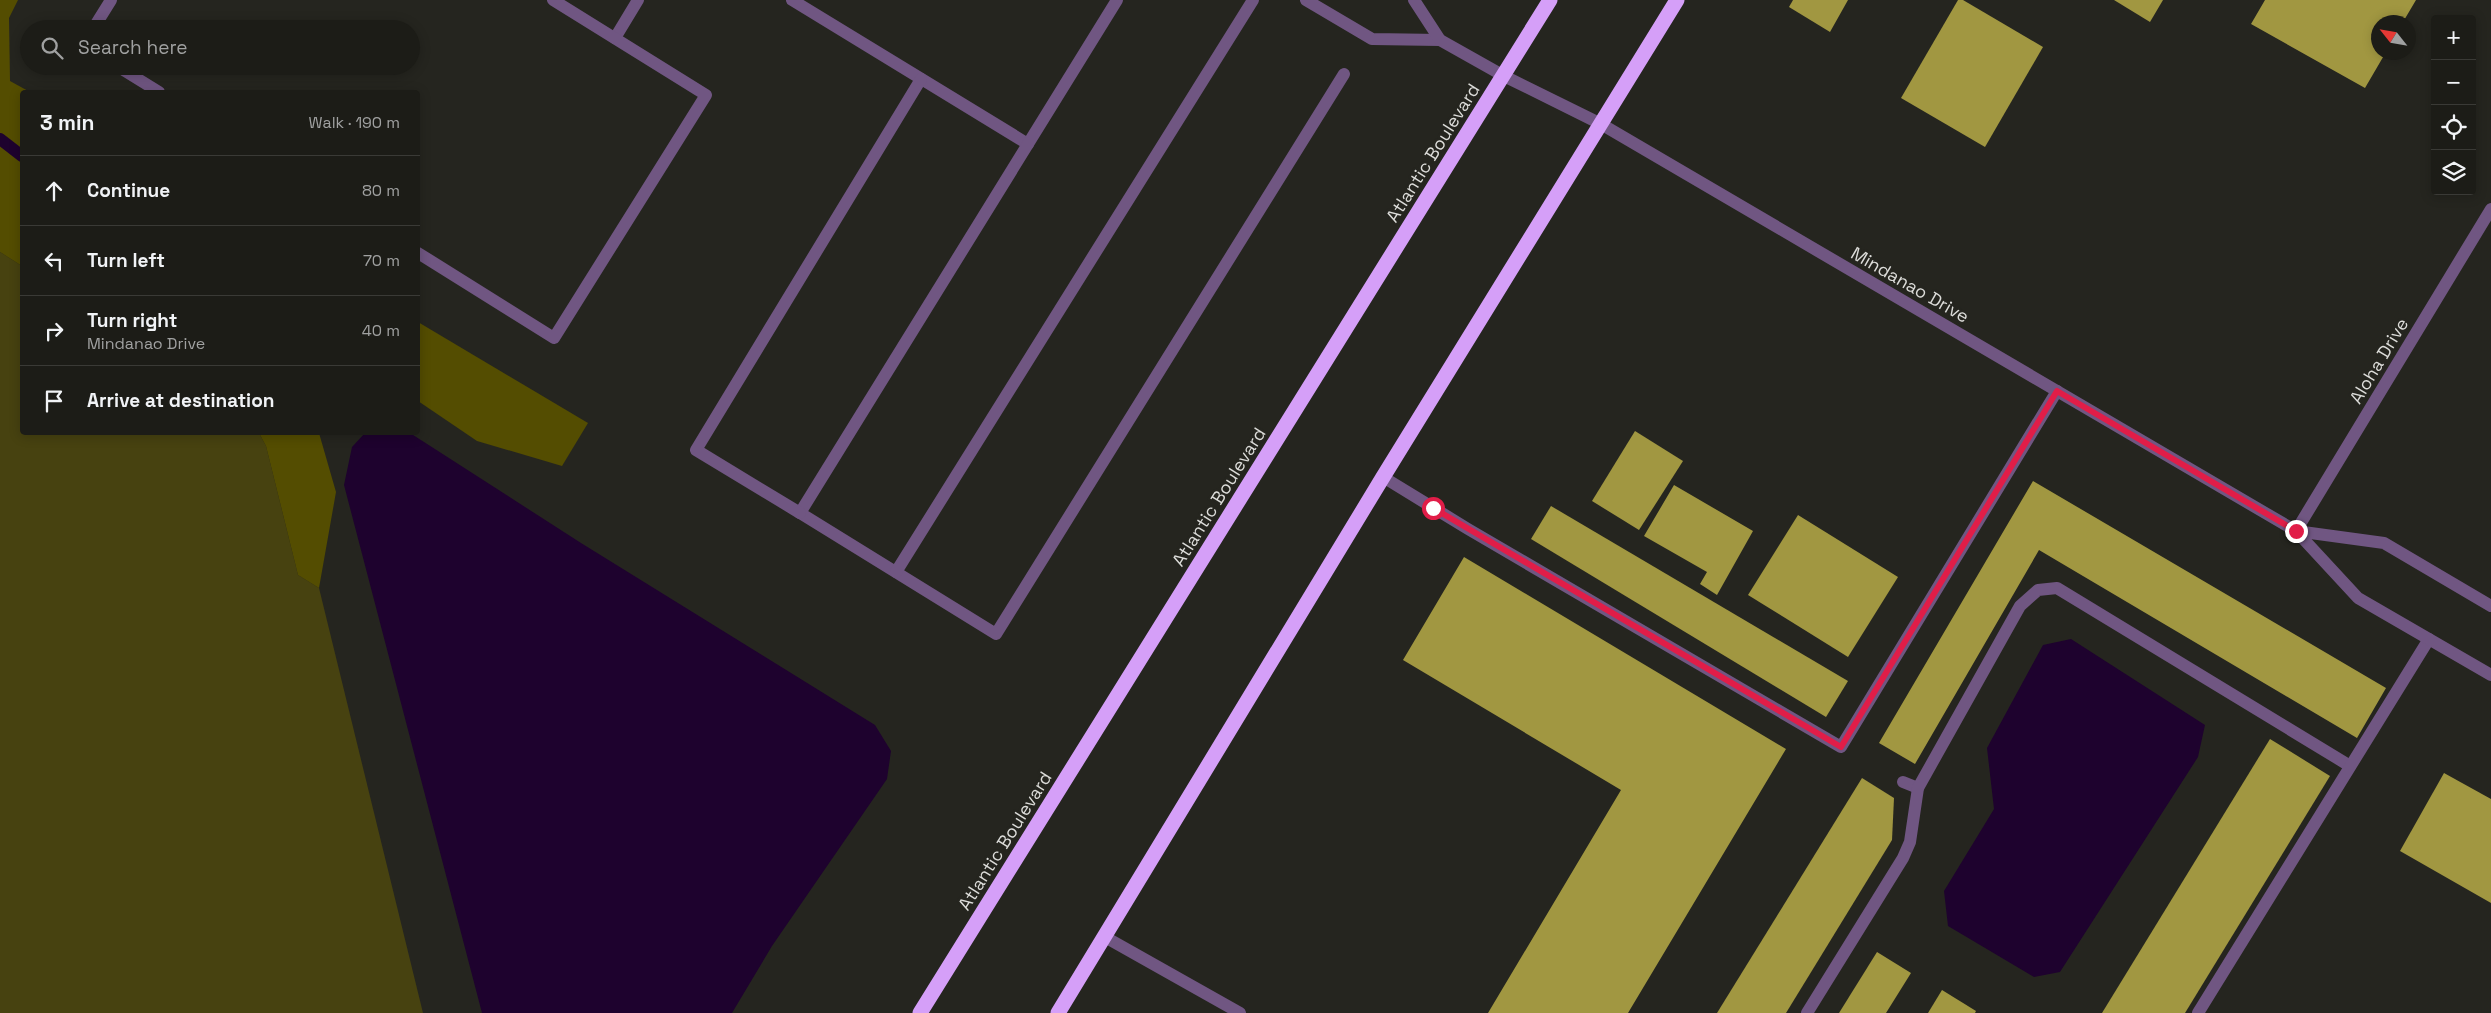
<!DOCTYPE html>
<meta charset="utf-8">
<style>
body{margin:0;font-family:"Space Grotesk",sans-serif;background:#292924;color:#f1f3f6}
.controls{position:absolute;right:15px;top:15px;display:grid;overflow:hidden;border-radius:5px;box-shadow:0 2px 12px #0003}
.controls button{width:45px;height:45px;display:grid;place-items:center;padding:0;border:0;border-bottom:1px solid #3a3a36;background:#1c1c17;color:#f1f3f6;font:25px sans-serif}
.compass{position:absolute;left:2371px;top:15px;width:45px;height:45px;border-radius:50%;background:#1c1c17;box-shadow:0 2px 12px #0003;rotate:301deg}
.stop{position:absolute;width:15px;height:15px;margin:-11px;border:4px solid #e11d48;border-radius:50%;background:#fff}
.stop.end{background:#e11d48;border-color:#fff;box-shadow:0 1px 5px #0008}
.list{margin:0;padding:0;list-style:none}
h2{display:flex;justify-content:space-between;align-items:center;height:65px;margin:0;padding:0 20px;font-size:21px}
h2 small{font-size:16px;font-weight:400;color:#a0a1a1}
.list li{display:grid;grid-template-columns:32px 1fr auto;gap:15px;align-items:center;box-sizing:border-box;height:70px;padding:0 20px;border-top:1px solid #3a3a36}
.list b{display:block;font-size:19px;white-space:nowrap}
.list p{margin:0;font-size:16px;white-space:nowrap;color:#a0a1a1}
.list em{font-size:16px;font-style:normal;color:#a0a1a1}
.icon{flex:none;width:28px;height:28px;fill:none;stroke:currentColor;stroke-width:2;stroke-linecap:round;stroke-linejoin:round}
.map{position:relative;flex:none;width:2491px;height:1013px;overflow:hidden}
.search{position:absolute;background:#1c1c17;box-shadow:0 2px 12px #0003;left:20px;top:20px;width:400px;height:55px;display:flex;align-items:center;gap:12px;box-sizing:border-box;padding:0 18px;border-radius:28px;color:#a0a1a1;font-size:19px}
.panel{position:absolute;background:#1c1c17;box-shadow:0 2px 12px #0003;left:20px;top:90px;width:400px;height:345px;border-radius:5px}
.map>svg:first-child{display:block}
.green{fill:#474210}
.forest{fill:#544d01}
.water{fill:#1e022e}
.lines{fill:none;stroke-linecap:round;stroke-linejoin:round}
.stream{stroke:#1e022e;stroke-width:12}
.building{fill:#a19741}
.lane{stroke:#705682;stroke-width:12}
.street{stroke:#705682;stroke-width:12}
.highway{stroke:#d59ff8;stroke-width:15}
.route{stroke:#e11d48;stroke-width:6}
.labels{text-anchor:middle;stroke-width:5;stroke-linejoin:round;paint-order:stroke}
.street-label{font-size:18px;fill:#dcdcd9;stroke:#25251f}
</style>
<div class="map">
<svg width="2491" height="1013" viewBox="0 0 2491 1013">
<rect width="100%" height="100%" fill="#25251f"/>
<!-- green -->
<polygon class="green" points="0,252 22,266 22,432 259,433 266,446 298,575 319,588 423,1013 0,1013"/>
<!-- forest -->
<g class="forest">
<polygon points="0,0 18,0 9,18 10,81 30,92 22,92 22,266 0,252"/>
<polygon points="418,322 588,423 562,466 477,441 418,401"/>
<polygon points="259,433 319,433 336,492 319,588 298,575 266,446"/>
</g>
<!-- water -->
<g class="water">
<polygon points="365,433 410,433 581,543 875,725 891,751 887,779 772,946 732,1013 482,1013 344,485 352,447"/>
<polygon points="2071,639 2205,725 2198,757 2060,972 2034,977 1948,926 1944,891 1994,809 1987,748 2043,645"/>
</g>
<g class="lines">
<!-- stream -->
<polyline class="stream" points="0,139 22,156"/>
</g>
<!-- building -->
<g class="building">
<polygon points="1793,0 1848,0 1830,32 1789,7"/>
<polygon points="1958,0 1963,0 2043,47 1985,147 1901,98"/>
<polygon points="2114,0 2163,0 2150,22"/>
<polygon points="2265,0 2416,0 2403,22 2378,22 2378,52 2386,52 2365,88 2251,24"/>
<polygon points="1635,431 1683,461 1639,530 1592,501"/>
<polygon points="2033,481 2386,688 2357,738 2039,550 1915,764 1879,743"/>
<polygon points="1674,485 1753,531 1717,595 1700,584 1707,572 1644,536"/>
<polygon points="1551,506 1848,681 1826,717 1531,539"/>
<polygon points="1798,515 1898,577 1848,657 1748,595"/>
<polygon points="1464,557 1786,749 1628,1013 1488,1013 1621,790 1403,660"/>
<polygon points="2270,739 2330,776 2185,1013 2102,1013"/>
<polygon points="2444,773 2491,799 2491,903 2400,851"/>
<polygon points="1862,778 1894,798 1892,840 1786,1013 1717,1013"/>
<polygon points="1877,952 1911,973 1886,1013 1839,1013"/>
<polygon points="1942,990 1976,1011 1975,1013 1928,1013"/>
</g>
<g class="lines">
<!-- lane -->
<g class="lane">
<polyline points="792,0 1028,144"/>
<polyline points="1117,0 800,513 996,634 1344,74"/>
<polyline points="1306,0 1372,39 1440,40"/>
<polyline points="1414,0 1440,40 1504,76"/>
<polyline points="93,29 111,0"/>
<polyline points="615,38 638,0"/>
<polyline points="117,66 159,92"/>
<polyline points="418,253 554,338 706,95 553,0"/>
<polyline points="1383,477 1468,529 1841,747 2057,391"/>
<polyline points="800,513 696,450 921,79"/>
<polyline points="896,572 1253,0"/>
<polyline points="1903,782 1918,788"/>
<polyline points="1105,937 1240,1013"/>
<polyline points="1807,1013 1903,858 1910,842 1918,788 2020,606 2038,590 2057,588 2350,766"/>
<polyline points="2198,1013 2429,639"/>
</g>
<!-- street -->
<g class="street">
<polyline points="1504,76 1601,124 2296,531 2358,598 2491,675"/>
<polyline points="2296,531 2491,209"/>
<polyline points="2296,531 2384,543 2491,606"/>
</g>
<!-- highway -->
<g class="highway">
<polyline points="920,1013 1550,0"/>
<polyline points="1058,1013 1383,477 1677,0"/>
</g>
</g>
<g class="lines">
<!-- route -->
<polyline class="route" points="1433,508 1841,747 2057,391 2296,531"/>
</g>
<g class="labels">
<!-- street labels -->
<g class="street-label">
<text transform="translate(1433 153) rotate(-58)" y="6">Atlantic Boulevard</text>
<text transform="translate(1910 285) rotate(30)" y="6">Mindanao Drive</text>
<text transform="translate(2379 361) rotate(-59)" y="6">Aloha Drive</text>
<text transform="translate(1219 497) rotate(-58)" y="6">Atlantic Boulevard</text>
<text transform="translate(1005 841) rotate(-58)" y="6">Atlantic Boulevard</text>
</g>
</g>
</svg>
<div class="controls">
<button>+</button>
<button>−</button>
<button><svg class="icon" aria-label="locate" viewBox="0 0 24 24"><circle cx="12" cy="12" r="6"/><path d="M12 2v4M12 18v4M2 12h4M18 12h4"/></svg></button>
<button><svg class="icon" aria-label="layers" viewBox="0 0 24 24"><path d="M12 4l9 5-9 5-9-5zM3 14l9 5 9-5"/></svg></button>
</div>
<svg class="compass" viewBox="-18 -18 36 36"><path d="M0-13l5 13h-10z" fill="#e53935"/><path d="M0 13l5-13h-10z" fill="#a0a1a1"/></svg>
<div class="stop" style="left:1433px;top:508px"></div>
<div class="stop end" style="left:2296px;top:531px"></div>
<div class="search"><svg class="icon" aria-label="search" viewBox="0 0 24 24"><circle cx="10" cy="10" r="6"/><path d="M15 15l6 6"/></svg>Search here</div>
<section class="panel">
<h2>3 min<small>Walk · 190 m</small></h2>
<ul class="list">
<li><svg class="icon" aria-label="ahead" viewBox="0 0 24 24"><path d="M12 20V5M6 11l6-6 6 6"/></svg><div><b>Continue</b></div><em>80 m</em></li>
<li><svg class="icon" aria-label="left" viewBox="0 0 24 24"><path d="M17 20v-9H6M10 6l-5 5 5 5"/></svg><div><b>Turn left</b></div><em>70 m</em></li>
<li><svg class="icon" aria-label="right" viewBox="0 0 24 24"><path d="M7 20v-9h11M14 6l5 5-5 5"/></svg><div><b>Turn right</b><p>Mindanao Drive</p></div><em>40 m</em></li>
<li><svg class="icon" aria-label="arrive" viewBox="0 0 24 24"><path d="M6 21V4h12l-3 4 3 4H6"/></svg><div><b>Arrive at destination</b></div></li>
</ul>
</section>
</div>
